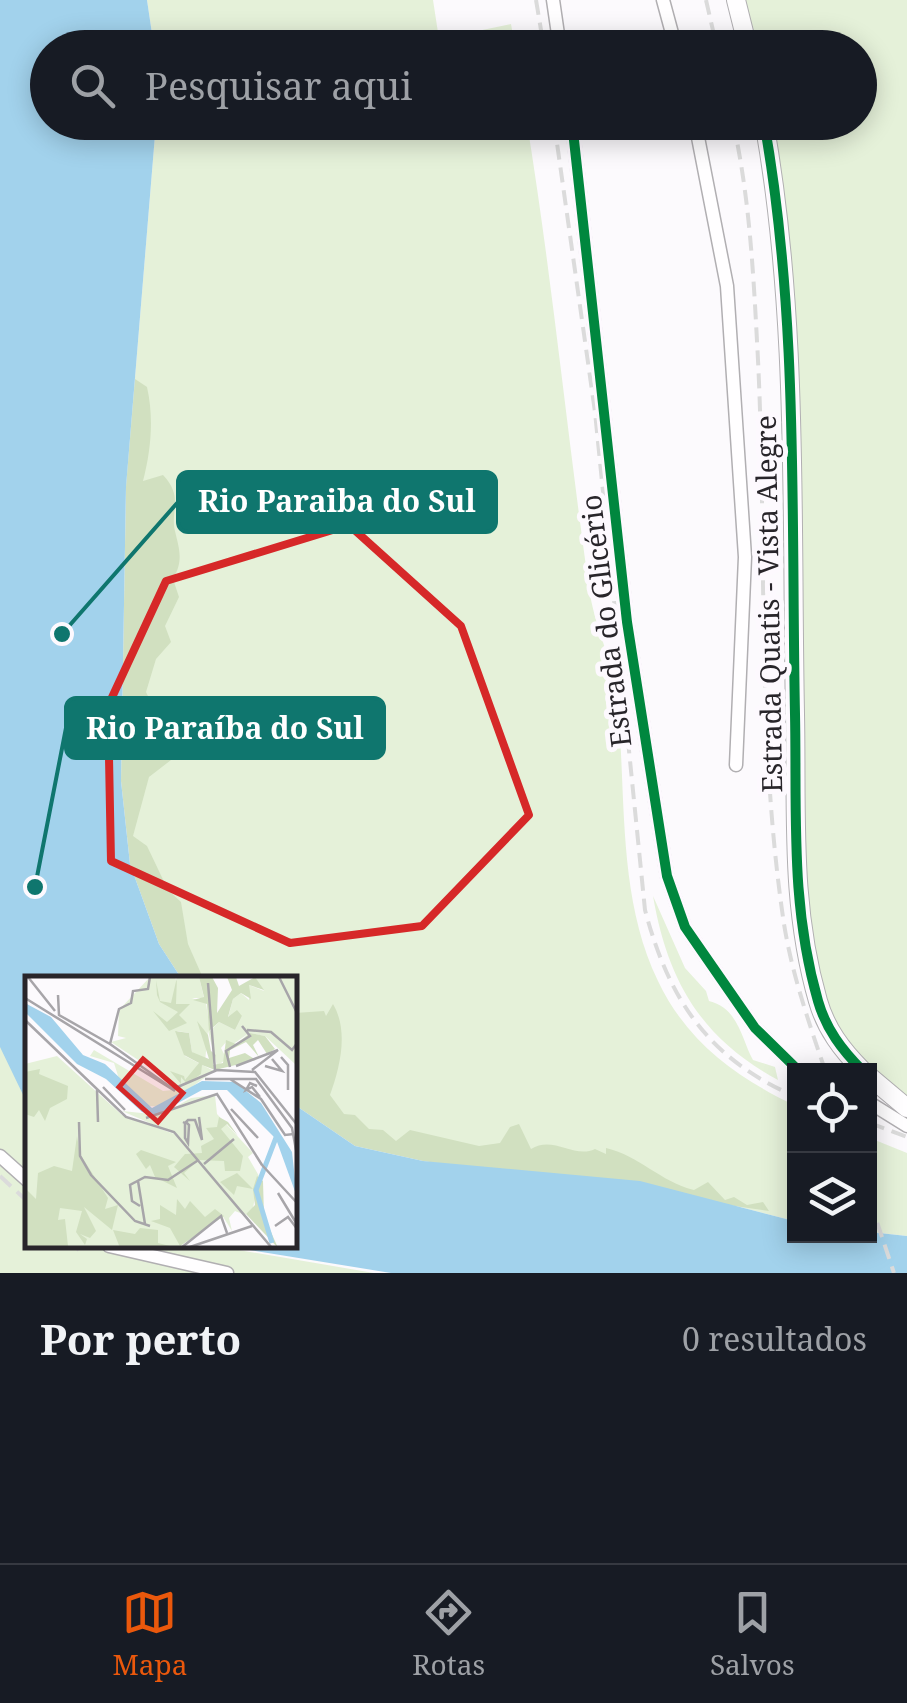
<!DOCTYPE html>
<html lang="pt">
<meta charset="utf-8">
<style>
body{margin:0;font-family:"Noto Serif",serif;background:#20242c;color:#f1f3f6}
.controls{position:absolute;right:30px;bottom:30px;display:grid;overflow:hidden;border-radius:0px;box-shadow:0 5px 25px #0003}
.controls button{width:90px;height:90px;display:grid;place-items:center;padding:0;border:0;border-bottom:2px solid #363941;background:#171b24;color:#f1f3f6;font:50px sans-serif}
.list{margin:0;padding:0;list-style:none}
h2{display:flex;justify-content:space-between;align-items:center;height:130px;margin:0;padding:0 40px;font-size:42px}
h2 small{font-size:32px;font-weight:400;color:#9ea1a6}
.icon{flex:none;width:55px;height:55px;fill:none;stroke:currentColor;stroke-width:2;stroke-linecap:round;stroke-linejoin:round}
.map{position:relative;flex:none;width:907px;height:1273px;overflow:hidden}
.search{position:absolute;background:#171b24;box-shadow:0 5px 25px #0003;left:30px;right:30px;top:30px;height:110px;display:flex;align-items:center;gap:25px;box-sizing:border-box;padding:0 35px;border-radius:55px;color:#9ea1a6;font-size:38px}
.sheet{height:290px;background:#171b24}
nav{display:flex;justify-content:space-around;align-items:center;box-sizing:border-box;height:140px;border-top:2px solid #363941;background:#171b24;font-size:28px;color:#9ea1a6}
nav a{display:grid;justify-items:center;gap:5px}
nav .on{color:#ea580c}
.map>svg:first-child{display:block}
.green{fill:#e5f1d9}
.forest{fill:#d1e0c0}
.water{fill:#a2d2ec}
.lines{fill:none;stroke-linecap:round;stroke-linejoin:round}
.street-casing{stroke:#b1afb2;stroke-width:15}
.secondary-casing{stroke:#b1afb2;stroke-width:20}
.street{stroke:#fffeff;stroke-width:12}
.secondary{stroke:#fffeff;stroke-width:18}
.rail{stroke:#dbdbdb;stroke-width:4;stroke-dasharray:15 8;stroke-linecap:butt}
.cycleway-casing{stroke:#fdf9fe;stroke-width:16}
.cycleway{stroke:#00873e;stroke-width:10}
.marked{fill:none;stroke:#d62828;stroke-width:8;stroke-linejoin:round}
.labels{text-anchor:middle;stroke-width:10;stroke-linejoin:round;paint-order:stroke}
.street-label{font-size:28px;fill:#28252a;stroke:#fdf9fe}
.inset-river{fill:none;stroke:#a2d2ec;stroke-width:5}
.inset-road{fill:none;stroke:#a7a5a9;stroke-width:2.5}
.view{fill:#d62828;fill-opacity:0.15;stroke:#d62828;stroke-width:5}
.inset-edge{fill:none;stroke:#28252a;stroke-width:5}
.leader{fill:none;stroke:#0f766e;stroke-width:4}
.callout-dot{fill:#0f766e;stroke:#fdf9fe;stroke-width:4}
.callout{fill:#0f766e;stroke:#0f766e;stroke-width:4}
.callout-label{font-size:30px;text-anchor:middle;font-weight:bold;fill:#fff}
</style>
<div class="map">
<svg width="907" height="1273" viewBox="0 0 907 1273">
<rect width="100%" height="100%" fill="#fcfafd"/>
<!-- green -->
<g class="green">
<polygon points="147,0 433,0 439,39 511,24 515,47 154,47"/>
<polygon points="742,0 907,0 907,1100 847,1046 823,996 802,880 802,755 769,123 860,122 860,48 755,47"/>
<path d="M156 123H527C552 277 567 433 589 588 594 626 613 660 617 698 627 791 616 894 658 981 687 1042 736 1077 794 1105V1221L640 1181 423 1161 295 1105V978H181L130 864 126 487Z"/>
<path d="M653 896 685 968 706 991 709 1001C739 1008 742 1041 753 1060L775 1067 778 1080C701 1038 668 982 653 896Z"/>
<polygon points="0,1004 27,1043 28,1246 215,1246 374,1273 0,1273"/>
<polygon points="870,1138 907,1153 907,1236 870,1232"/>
</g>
<!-- forest -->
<g class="forest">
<path d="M135 379 147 387C154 418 151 450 143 481L163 475C184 497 170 511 175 531 179 549 184 560 173 579L179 597 165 626 171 642 156 659 146 692 166 733 180 744 194 737 210 743 171 760 149 777 133 836 147 846 168 890 181 902 188 944 203 978H181L159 944 130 864 121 781 126 487Z"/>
<path d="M333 1004C349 1031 340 1067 330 1095L344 1114 355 1115 369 1129 383 1130 396 1141 410 1130 479 1146 500 1143 510 1127 519 1124 531 1149C553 1135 574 1159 595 1149L606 1154V1148C640 1156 659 1181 694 1190L708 1182 725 1200 734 1197 747 1205 763 1202 769 1211 423 1161 355 1146 295 1105V1013L324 1011 326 1016Z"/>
</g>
<!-- water -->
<g class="water">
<polygon points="0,0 147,0 154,47 48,48 48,122 156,123 126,487 121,781 130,864 159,944 181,978 28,978 27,1103 0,1047"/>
<polygon points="295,1105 355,1146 423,1161 640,1181 794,1221 794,1236 870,1236 870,1232 907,1236 907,1273 391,1273 225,1246 295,1246"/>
</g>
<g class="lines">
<defs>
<g id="street">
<polyline points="553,0 560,48"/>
<polyline points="663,0 676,48"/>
<polyline points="572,122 627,622 667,876 685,927 755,1028 798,1070"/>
<polyline points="695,122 727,286 745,557 736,765"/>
<polyline points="870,1103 907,1126"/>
<polyline points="0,1156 28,1181"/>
<polyline points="109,1246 227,1273"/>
</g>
<g id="secondary">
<polyline points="736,0 748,48"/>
<path d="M764 122C799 317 791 518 795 714 797 813 790 904 818 1001 826 1029 842 1050 862 1070"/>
<polyline points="870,1077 907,1108"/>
</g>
</defs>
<!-- street casing -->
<use href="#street" class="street-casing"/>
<!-- secondary casing -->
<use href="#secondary" class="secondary-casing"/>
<!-- street -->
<use href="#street" class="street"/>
<!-- secondary -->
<use href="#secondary" class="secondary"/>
<!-- rail -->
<g class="rail">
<polyline points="536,0 544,48"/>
<polyline points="706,0 717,48"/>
<path d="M554 122 595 412 645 910C669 1000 708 1058 794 1096"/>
<path d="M733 122C749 195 753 266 757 341 768 535 755 731 784 924 792 974 809 1023 825 1070"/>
<polyline points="870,1123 907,1137"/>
<polyline points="0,1176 28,1202"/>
<polyline points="870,1201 894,1273"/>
<polyline points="75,1246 79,1250"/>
</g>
<defs>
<g id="cycleway">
<polyline points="572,122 627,622 667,876 685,927 755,1028 798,1070"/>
<path d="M764 122C799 317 791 518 795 714 797 813 790 904 818 1001 826 1029 842 1050 862 1070"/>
</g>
</defs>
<!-- cycleway casing -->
<use href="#cycleway" class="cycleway-casing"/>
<!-- cycleway -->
<use href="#cycleway" class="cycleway"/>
</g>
<!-- marked area -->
<path class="marked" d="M349 525 461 626 529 815 422 926 290 943 111 861 108 706 166 581Z"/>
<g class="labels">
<!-- street labels -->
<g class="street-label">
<text transform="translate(769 604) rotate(-91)" y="10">Estrada Quatis - Vista Alegre</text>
<text transform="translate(606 621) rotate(-97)" y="10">Estrada do Glicério</text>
</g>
</g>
<!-- overview -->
<g transform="translate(25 976)">
<rect width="272" height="272" fill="#fcfafd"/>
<path d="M125 1H150L152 7V1H174L179 22H167L181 27 185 55 194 46 210 54 217 40 203 42 208 23 216 17 224 24V9L239 15 229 2 272 1V116L270 88 240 60 224 57 207 69 202 65 196 72 205 90 201 91 200 84 192 90 183 55 180 86 167 76 164 57 152 55 160 80 189 95 139 131 124 130 94 103 89 87 65 80 69 74 138 115 157 113 86 66 101 62 93 60 94 34ZM32 80 97 139 152 159 97 135 136 139 166 122 190 119 192 138 228 177 223 181 234 200 228 232 220 239 210 235 204 242 207 255 197 239 153 272H0V88Z" fill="#e5f1d9"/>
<path d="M152 1 151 28H165L154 39 162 47 144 55 128 35 142 46 153 36 135 26 132 19 131 4 135 25 146 27ZM174 1H187L193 12 192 37 207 14 202 1H211L214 10 230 1 239 14 224 9 226 23 216 17 208 23 203 41 212 34 217 40 210 54 194 46 184 55 182 28 168 24 179 21ZM172 45 183 59 186 75 191 79 188 89 198 87 201 64 211 68 225 57 240 60 250 73 242 78 233 64 228 69 234 81 221 66 205 74 204 82 220 77 231 84 190 94 177 89 176 98 162 108 156 101V108L145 95 159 100 160 104 174 87 159 79 150 55 164 57 167 76 184 83ZM15 93 14 98 43 110 42 123 25 132 20 145 14 134 9 141 0 138V96ZM194 141 203 146 213 160 202 148 196 153 218 180 215 195H200L199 185 174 184 159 197 165 205 149 191 160 178 177 177 176 170 189 163 181 152 192 151ZM52 160 55 178 83 222 80 233 93 229 87 254 59 231 71 255 65 262 55 258 62 263 60 269 51 256 57 235 35 232 33 244 40 243 43 270 49 272H0V212L11 223 13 197 29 190 47 195ZM116 174 151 186 143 190 152 212 130 201 125 189 121 193 111 178ZM212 197 228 213 232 200 238 205 239 240 253 272 221 238 230 229 228 213 212 210 209 219 195 206ZM152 223 160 233 165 225 180 241 190 233 199 240 155 270 145 252 126 245 135 243V229L151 239ZM115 252 133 254V267L153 272H95L88 254 110 258Z" fill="#d1e0c0"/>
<path d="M0 27 26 41 58 79 80 88 127 132 177 105 210 106 236 127 267 176 272 221 251 163 202 114H177L129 140 117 136 81 103 52 88 0 36Z" fill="#a2d2ec"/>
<path class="inset-river" d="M247 267 231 214 252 159"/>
<path class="inset-road" d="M3 1 30 35M125 1 123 13 108 15 106 27 94 33 85 68 148 113 192 94 230 96 273 150M254 1 273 39M183 7 190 94M33 19 34 39 85 68M0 22 150 115M0 44 101 141 149 156 247 272M222 54 246 56 267 74 273 66M256 81 263 89V114M211 90 253 74 227 94M240 90 257 95 247 83M205 91 201 75 225 60 217 50M180 103H231L267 152 271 174M205 103 236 123 260 159 269 158M232 110 225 107 221 114 227 111 235 121M78 111 100 134M72 114 73 146M206 133 233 162M121 142 192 118 237 189M54 146 55 180 66 199 110 245 125 250M158 146 160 147H162L164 149 163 167 160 162V147L163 144H170L177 164 174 141M179 188 209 163M237 189 273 228M113 205 120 248M253 217 273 250M115 230 107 225 105 209 120 201 143 204 172 185M250 250 263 241 273 254M156 272 196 240 202 257M162 272 227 250"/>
<path class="view" d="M118 83 158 117 133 146 94 111Z"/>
<rect width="272" height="272" class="inset-edge"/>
</g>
<!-- callouts -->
<path class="leader" d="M62 634L178 502M35 887L66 728"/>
<g class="callout-dot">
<circle cx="62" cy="634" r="10"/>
<circle cx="35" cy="887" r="10"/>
</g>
<g class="callout">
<rect x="178" y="472" width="318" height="60" rx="10"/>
<rect x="66" y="698" width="318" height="60" rx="10"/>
</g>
<g class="callout-label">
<text x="337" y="512">Rio Paraiba do Sul</text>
<text x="225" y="739">Rio Paraíba do Sul</text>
</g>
</svg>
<div class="controls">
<button><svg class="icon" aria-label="locate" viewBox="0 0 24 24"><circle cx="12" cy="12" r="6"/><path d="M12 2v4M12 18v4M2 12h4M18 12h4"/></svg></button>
<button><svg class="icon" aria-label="layers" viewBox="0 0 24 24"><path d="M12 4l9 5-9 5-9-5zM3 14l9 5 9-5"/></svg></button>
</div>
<div class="search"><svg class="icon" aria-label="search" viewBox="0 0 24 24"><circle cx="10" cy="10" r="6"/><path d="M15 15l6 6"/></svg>Pesquisar aqui</div>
</div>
<section class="sheet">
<h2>Por perto<small>0 resultados</small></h2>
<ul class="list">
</ul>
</section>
<nav>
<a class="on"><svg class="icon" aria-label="map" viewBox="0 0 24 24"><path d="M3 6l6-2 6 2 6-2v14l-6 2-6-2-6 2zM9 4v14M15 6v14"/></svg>Mapa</a>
<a><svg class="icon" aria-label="directions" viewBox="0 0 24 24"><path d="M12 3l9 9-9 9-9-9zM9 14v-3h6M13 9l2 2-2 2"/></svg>Rotas</a>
<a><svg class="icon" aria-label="saved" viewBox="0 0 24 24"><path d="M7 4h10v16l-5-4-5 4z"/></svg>Salvos</a>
</nav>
